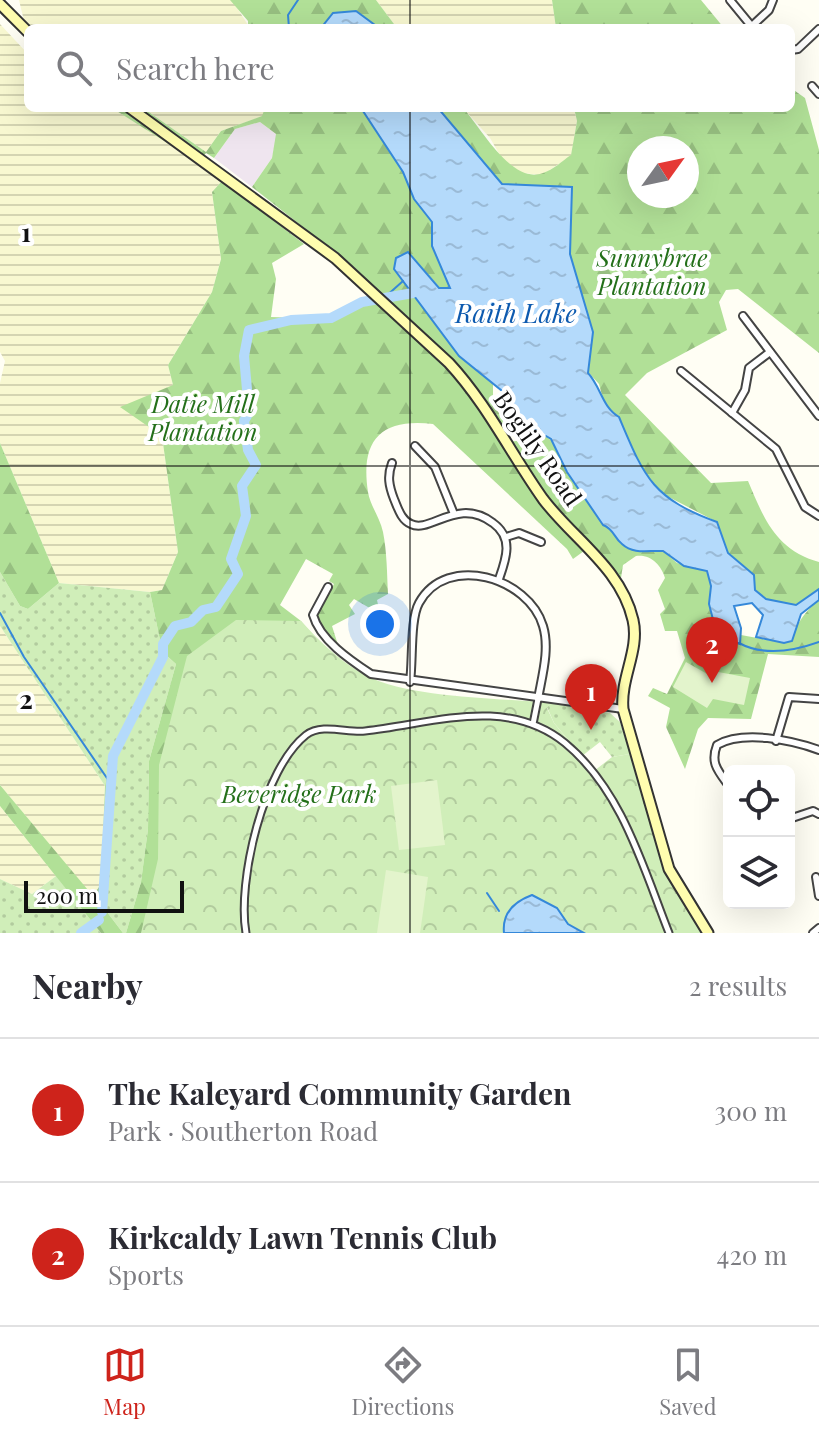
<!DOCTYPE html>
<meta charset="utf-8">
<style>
body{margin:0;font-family:"Playfair Display",serif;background:#f2f2f3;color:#2b2b33}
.controls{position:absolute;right:24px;bottom:24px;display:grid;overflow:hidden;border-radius:12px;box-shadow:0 8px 32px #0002}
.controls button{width:72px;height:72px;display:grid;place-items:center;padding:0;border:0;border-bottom:2px solid #e1e1e2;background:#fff;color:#2b2b33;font:40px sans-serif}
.compass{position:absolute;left:627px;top:136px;width:72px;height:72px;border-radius:50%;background:#fff;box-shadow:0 8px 32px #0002;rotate:57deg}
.scale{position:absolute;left:24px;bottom:20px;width:160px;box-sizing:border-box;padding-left:8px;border:4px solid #111;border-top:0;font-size:22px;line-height:28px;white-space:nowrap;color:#111;-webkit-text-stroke:6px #fff;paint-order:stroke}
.you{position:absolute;left:380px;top:624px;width:28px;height:28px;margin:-20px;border:6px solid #fff;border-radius:50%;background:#1a73e8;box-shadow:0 0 0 12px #1a73e833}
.badge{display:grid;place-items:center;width:52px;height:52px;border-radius:50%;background:#ce231b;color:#fff;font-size:26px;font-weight:700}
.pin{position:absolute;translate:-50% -66px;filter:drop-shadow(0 2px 4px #0008)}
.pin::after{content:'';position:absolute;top:42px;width:28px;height:24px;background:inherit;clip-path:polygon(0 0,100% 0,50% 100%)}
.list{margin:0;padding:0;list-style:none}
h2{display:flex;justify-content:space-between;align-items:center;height:104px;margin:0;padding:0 32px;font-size:34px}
h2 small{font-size:26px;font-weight:400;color:#7c7c81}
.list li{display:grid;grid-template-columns:52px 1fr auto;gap:24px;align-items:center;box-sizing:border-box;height:144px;padding:0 32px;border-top:2px solid #e1e1e2}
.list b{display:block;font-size:30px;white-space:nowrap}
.list p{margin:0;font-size:26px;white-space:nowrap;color:#7c7c81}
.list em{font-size:26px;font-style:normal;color:#7c7c81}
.icon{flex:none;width:44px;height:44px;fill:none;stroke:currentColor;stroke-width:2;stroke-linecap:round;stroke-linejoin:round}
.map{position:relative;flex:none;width:819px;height:933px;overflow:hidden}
.search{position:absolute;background:#fff;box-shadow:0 8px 32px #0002;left:24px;right:24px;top:24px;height:88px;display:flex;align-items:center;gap:20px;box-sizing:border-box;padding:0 28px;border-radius:12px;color:#7c7c81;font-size:30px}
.sheet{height:392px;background:#fff}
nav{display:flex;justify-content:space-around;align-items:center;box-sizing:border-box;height:112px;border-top:2px solid #e1e1e2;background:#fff;font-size:22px;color:#7c7c81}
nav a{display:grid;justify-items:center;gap:4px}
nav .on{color:#ce231b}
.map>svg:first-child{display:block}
.industrial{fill:#efe5ef}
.farmland{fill:url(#farmland-rules)}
.grass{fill:url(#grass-dots)}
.forest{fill:url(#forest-firs);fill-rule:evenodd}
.park{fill:url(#park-crowns)}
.pitch{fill:#e3f4cc}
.water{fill:url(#water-ripples);stroke:#3588d9;stroke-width:2}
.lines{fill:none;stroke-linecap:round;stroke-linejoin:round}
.stream{stroke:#3588d9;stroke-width:2}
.river{stroke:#b4dafb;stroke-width:10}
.pedestrian-casing{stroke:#444;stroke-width:9}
.minor-casing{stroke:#444;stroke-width:10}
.secondary-casing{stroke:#333;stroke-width:13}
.pedestrian{stroke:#fff;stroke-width:5}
.minor{stroke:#fff;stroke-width:6}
.secondary{stroke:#fffdaf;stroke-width:9}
.grid{fill:none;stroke:#111;stroke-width:2;stroke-opacity:0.55}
.labels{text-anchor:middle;stroke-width:8;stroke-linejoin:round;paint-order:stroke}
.park-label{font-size:24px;font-style:italic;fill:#24701a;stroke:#fff}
.street-label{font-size:24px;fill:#111;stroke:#fff}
.water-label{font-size:26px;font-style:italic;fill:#0d5aaf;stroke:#fff}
.grid-label{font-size:26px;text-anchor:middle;font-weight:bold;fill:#111;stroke:#fff;stroke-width:8;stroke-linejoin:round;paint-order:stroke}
</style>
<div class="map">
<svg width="819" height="933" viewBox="0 0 819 933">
<defs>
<pattern id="farmland-rules" width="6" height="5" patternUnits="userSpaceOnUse" patternTransform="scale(2)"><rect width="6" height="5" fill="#f8f8d1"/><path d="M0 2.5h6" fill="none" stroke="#d4d4b2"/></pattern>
<pattern id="grass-dots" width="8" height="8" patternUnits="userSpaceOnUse" patternTransform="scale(2)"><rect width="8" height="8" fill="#d0eeb9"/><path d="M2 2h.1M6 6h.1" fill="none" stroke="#b2cb9e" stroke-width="1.8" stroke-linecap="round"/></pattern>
<pattern id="forest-firs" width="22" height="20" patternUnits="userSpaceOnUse" patternTransform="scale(2)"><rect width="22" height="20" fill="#b1e097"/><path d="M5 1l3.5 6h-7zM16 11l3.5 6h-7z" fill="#97bf81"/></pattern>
<pattern id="park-crowns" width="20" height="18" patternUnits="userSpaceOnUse" patternTransform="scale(2)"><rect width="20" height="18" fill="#d0eeb9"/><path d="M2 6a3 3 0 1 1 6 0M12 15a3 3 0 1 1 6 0" fill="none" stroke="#b2cb9e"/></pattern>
<pattern id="water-ripples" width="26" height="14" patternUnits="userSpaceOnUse" patternTransform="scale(2)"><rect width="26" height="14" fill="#b4dafb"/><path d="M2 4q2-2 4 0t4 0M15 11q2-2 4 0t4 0" fill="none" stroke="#9abad6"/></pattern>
</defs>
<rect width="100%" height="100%" fill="#fffef4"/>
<!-- industrial -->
<polygon class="industrial" points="260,122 277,135 272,158 252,187 214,158 235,129"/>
<!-- farmland -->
<g class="farmland">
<polygon points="19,0 232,0 248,25 248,28 34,28 24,21"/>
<polygon points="376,0 552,0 556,28 397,28"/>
<polygon points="0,24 28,54 28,108 112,108 186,153 222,181 212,192 221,259 212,292 168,365 173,385 162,436 178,552 162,590 150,592 59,583 0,443 0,383 5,361 0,352"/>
<polygon points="143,108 265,108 263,116 221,131 206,152"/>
<polygon points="463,108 574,108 577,121 571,156 542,175 522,173 505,164 490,138"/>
<polygon points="0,626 105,786 101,884 93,897 0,785"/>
<polygon points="0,806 56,876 32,894 0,879"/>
</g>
<!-- grass -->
<g class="grass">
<polygon points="0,572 20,606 28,609 59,583 150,592 160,640 158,659 111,752 105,786 0,626"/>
<polygon points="166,655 176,664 149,761 148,829 141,882 126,933 123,933 107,912 116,756"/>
<polygon points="550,703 610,713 620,722 630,754 612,757 600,742 582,756 554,723 547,707"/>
<polygon points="56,876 101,933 0,933 0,879 32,894"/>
</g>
<!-- forest -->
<g class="forest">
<polygon points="230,0 376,0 397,28 379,28 356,11 333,13 321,28 248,28 248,21"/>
<polygon points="552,0 701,0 724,28 556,28"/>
<path d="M791 88 805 98 819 150V353L738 289 726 290 719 302 727 330 647 373 625 395 711 483 748 481C764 519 776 550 819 562V589L797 605 765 599 755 589 748 570 728 553 717 522 659 492 647 479 637 457 630 450 626 433 603 399 599 384 588 372 593 332 570 254 572 187 502 184 438 108H463C482 129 512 185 543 173 553 170 562 161 571 155L577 121 574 108H791ZM639 148H687V196H639Z"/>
<polygon points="112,108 143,108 206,152 221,131 262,116 265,108 361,108 403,172 414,199 432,222 432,246 450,288 440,288 408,252 394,269 459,356 493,384 493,403 507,427 502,430 462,371 355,268 252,187 272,158 276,134 260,122 235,129 214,158 206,153 199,163"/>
<path d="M222 181 304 244 272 263 276 279 271 317 338 319 362 303 378 300C409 330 443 358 468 392 510 448 532 499 584 551L573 559 567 549 433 424C381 418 360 440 368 492 370 505 380 518 383 532 387 552 387 574 388 594L377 600 380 614 354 599 349 605 355 614 332 626 338 645 319 625 317 616 334 584 329 581 333 574 306 559 280 605 301 621 319 642 220 933H126L141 882 148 829 149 761 176 664 166 655 116 756 107 912 123 933H101L0 806V785L93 896 101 884 105 786 111 752 158 659 160 640 150 592 162 590 178 552 162 436 120 407 173 385 168 365 212 292 221 259 212 192Z"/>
<path d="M546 436 557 446 567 472 621 544 663 551 677 563 707 571 711 586 709 604 717 635 740 643 741 635 784 643C799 626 801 614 819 600V657L768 654 751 719 708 718 698 729 685 769 666 727 670 708 648 696 653 688 667 694 685 658 677 631H665L660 614 665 609 658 590 665 578C661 565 651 554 636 556L623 565 621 578 544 495 510 442Z"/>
<polygon points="0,443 59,583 28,609 20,606 0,572"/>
</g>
<!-- park -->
<path class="park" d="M236 620 301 621C320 642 342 663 367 676 410 698 500 698 550 703L547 708 554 723 594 771 612 757 630 754 668 874 704 933H141L158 859 159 765 187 656Z"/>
<!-- pitch -->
<g class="pitch">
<polygon points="686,662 709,675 713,671 750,678 744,705 713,699 707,708 673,687"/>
<polygon points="437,780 445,845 399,850 391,786"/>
<polygon points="386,870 428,877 420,933 377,933"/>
</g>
<!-- water -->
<g class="water">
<polygon points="356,11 379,28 321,28 333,13"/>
<path d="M361 108H438L502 184 572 187 570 254 593 332 588 373C601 387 602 407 619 417 644 476 651 498 717 522L728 553 754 575 755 590 766 599 796 605 819 589V600L801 614 792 641 784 643 756 637 763 615 752 603 734 606 741 628 740 644 717 635 709 604 711 586 707 571 684 566 663 551C649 550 634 555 622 544 614 538 614 529 603 525L567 472 551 439 546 436 537 440 528 433 507 395 459 356 394 269 396 258 408 252 439 288H450L432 246V222L414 199 403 172Z"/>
<path d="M532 895 557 908 568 924 584 933H504C502 914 513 902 532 895Z"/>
</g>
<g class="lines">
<!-- stream -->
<g class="stream">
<polyline points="289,28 288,15 298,0"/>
<polyline points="384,298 403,281"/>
<polyline points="0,613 24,657 111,784"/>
<path d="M739 643C763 656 794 651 819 642"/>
<polyline points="487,893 499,911"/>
</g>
<!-- river -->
<g class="river">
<polyline points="102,912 113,756 163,657 163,644 175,626 191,622 203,610 216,607 238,574 231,559 246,516 242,486 256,465 248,450 244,421 249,412 244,356 249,330 291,320 331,318 362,302 413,293"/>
<polyline points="81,933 99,920"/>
</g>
<defs>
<g id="pedestrian">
<polyline points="533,724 538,699"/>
<path d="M246 933C237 882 263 769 306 735 322 723 347 733 365 731 432 724 506 695 565 743 622 790 643 867 669 933"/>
</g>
<g id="minor">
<polyline points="730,0 753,28"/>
<polyline points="752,26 769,10 773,0"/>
<polyline points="791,50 798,49 819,29"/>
<polyline points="812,86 819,94"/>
<polyline points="743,316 819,416"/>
<polyline points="681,371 776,449 805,507 819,516"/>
<polyline points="732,413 745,390 749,368 770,352"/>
<polyline points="415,446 435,467 454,514"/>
<path d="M392 463C387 476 389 486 394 499 398 508 401 520 411 524 430 534 458 496 493 523 514 538 506 559 499 579"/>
<polyline points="506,537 519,533 541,542"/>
<path d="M328 587 313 615C320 640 350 660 371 674L623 709"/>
<path d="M410 682C413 661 410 619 419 603 447 552 529 578 543 626 550 649 542 676 538 699"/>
<polyline points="776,741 789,697 819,699"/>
<path d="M729 786C718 771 710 763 717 745 743 730 792 740 819 750"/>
<polyline points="789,819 813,811 819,814"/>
<polyline points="816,877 819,896"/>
<polyline points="813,933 819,928"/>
</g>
<g id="secondary">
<polyline points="0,4 28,32"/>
<path d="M130 108 335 258 449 363C487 404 511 454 543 499 573 539 621 568 633 620 640 650 620 678 623 709L669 869 708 933"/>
</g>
</defs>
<!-- pedestrian casing -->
<use href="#pedestrian" class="pedestrian-casing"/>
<!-- minor casing -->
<use href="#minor" class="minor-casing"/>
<!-- secondary casing -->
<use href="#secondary" class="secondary-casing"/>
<!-- pedestrian -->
<use href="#pedestrian" class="pedestrian"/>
<!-- minor -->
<use href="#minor" class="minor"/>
<!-- secondary -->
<use href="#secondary" class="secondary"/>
</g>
<!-- grid -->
<path class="grid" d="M410 0V28M410 108V933M0 466H819"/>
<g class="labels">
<!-- park labels -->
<g class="park-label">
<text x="652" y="267">Sunnybrae<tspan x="652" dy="28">Plantation</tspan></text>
<text x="203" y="413">Datie Mill<tspan x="203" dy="28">Plantation</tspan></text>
<text x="299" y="803">Beveridge Park</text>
</g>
<!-- street labels -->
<g class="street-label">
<text transform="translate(537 449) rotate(55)" y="8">Boglily Road</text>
</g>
<!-- water labels -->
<g class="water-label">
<text x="516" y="323">Raith Lake</text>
</g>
</g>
<g class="grid-label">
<text x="26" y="242">1</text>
<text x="26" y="709">2</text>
</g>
</svg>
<div class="controls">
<button><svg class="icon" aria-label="locate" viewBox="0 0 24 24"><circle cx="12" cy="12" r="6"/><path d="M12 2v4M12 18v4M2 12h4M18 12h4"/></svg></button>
<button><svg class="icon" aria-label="layers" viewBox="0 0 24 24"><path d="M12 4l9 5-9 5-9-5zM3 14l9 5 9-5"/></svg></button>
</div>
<svg class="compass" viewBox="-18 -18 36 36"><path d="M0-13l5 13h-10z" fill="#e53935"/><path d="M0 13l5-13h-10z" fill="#7c7c81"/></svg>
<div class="scale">200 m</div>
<div class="you"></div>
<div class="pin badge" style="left:591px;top:730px">1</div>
<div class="pin badge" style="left:712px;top:683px">2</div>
<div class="search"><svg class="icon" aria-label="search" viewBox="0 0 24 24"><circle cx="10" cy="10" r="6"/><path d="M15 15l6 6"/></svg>Search here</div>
</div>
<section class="sheet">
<h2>Nearby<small>2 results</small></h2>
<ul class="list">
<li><span class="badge">1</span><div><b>The Kaleyard Community Garden</b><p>Park · Southerton Road</p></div><em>300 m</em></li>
<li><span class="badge">2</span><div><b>Kirkcaldy Lawn Tennis Club</b><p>Sports</p></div><em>420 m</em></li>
</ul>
</section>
<nav>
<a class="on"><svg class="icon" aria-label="map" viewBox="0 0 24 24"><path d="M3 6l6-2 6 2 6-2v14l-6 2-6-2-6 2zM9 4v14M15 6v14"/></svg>Map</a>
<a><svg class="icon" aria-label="directions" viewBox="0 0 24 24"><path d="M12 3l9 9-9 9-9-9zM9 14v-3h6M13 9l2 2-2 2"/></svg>Directions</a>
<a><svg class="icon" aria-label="saved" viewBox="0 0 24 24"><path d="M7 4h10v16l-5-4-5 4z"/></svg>Saved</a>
</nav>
